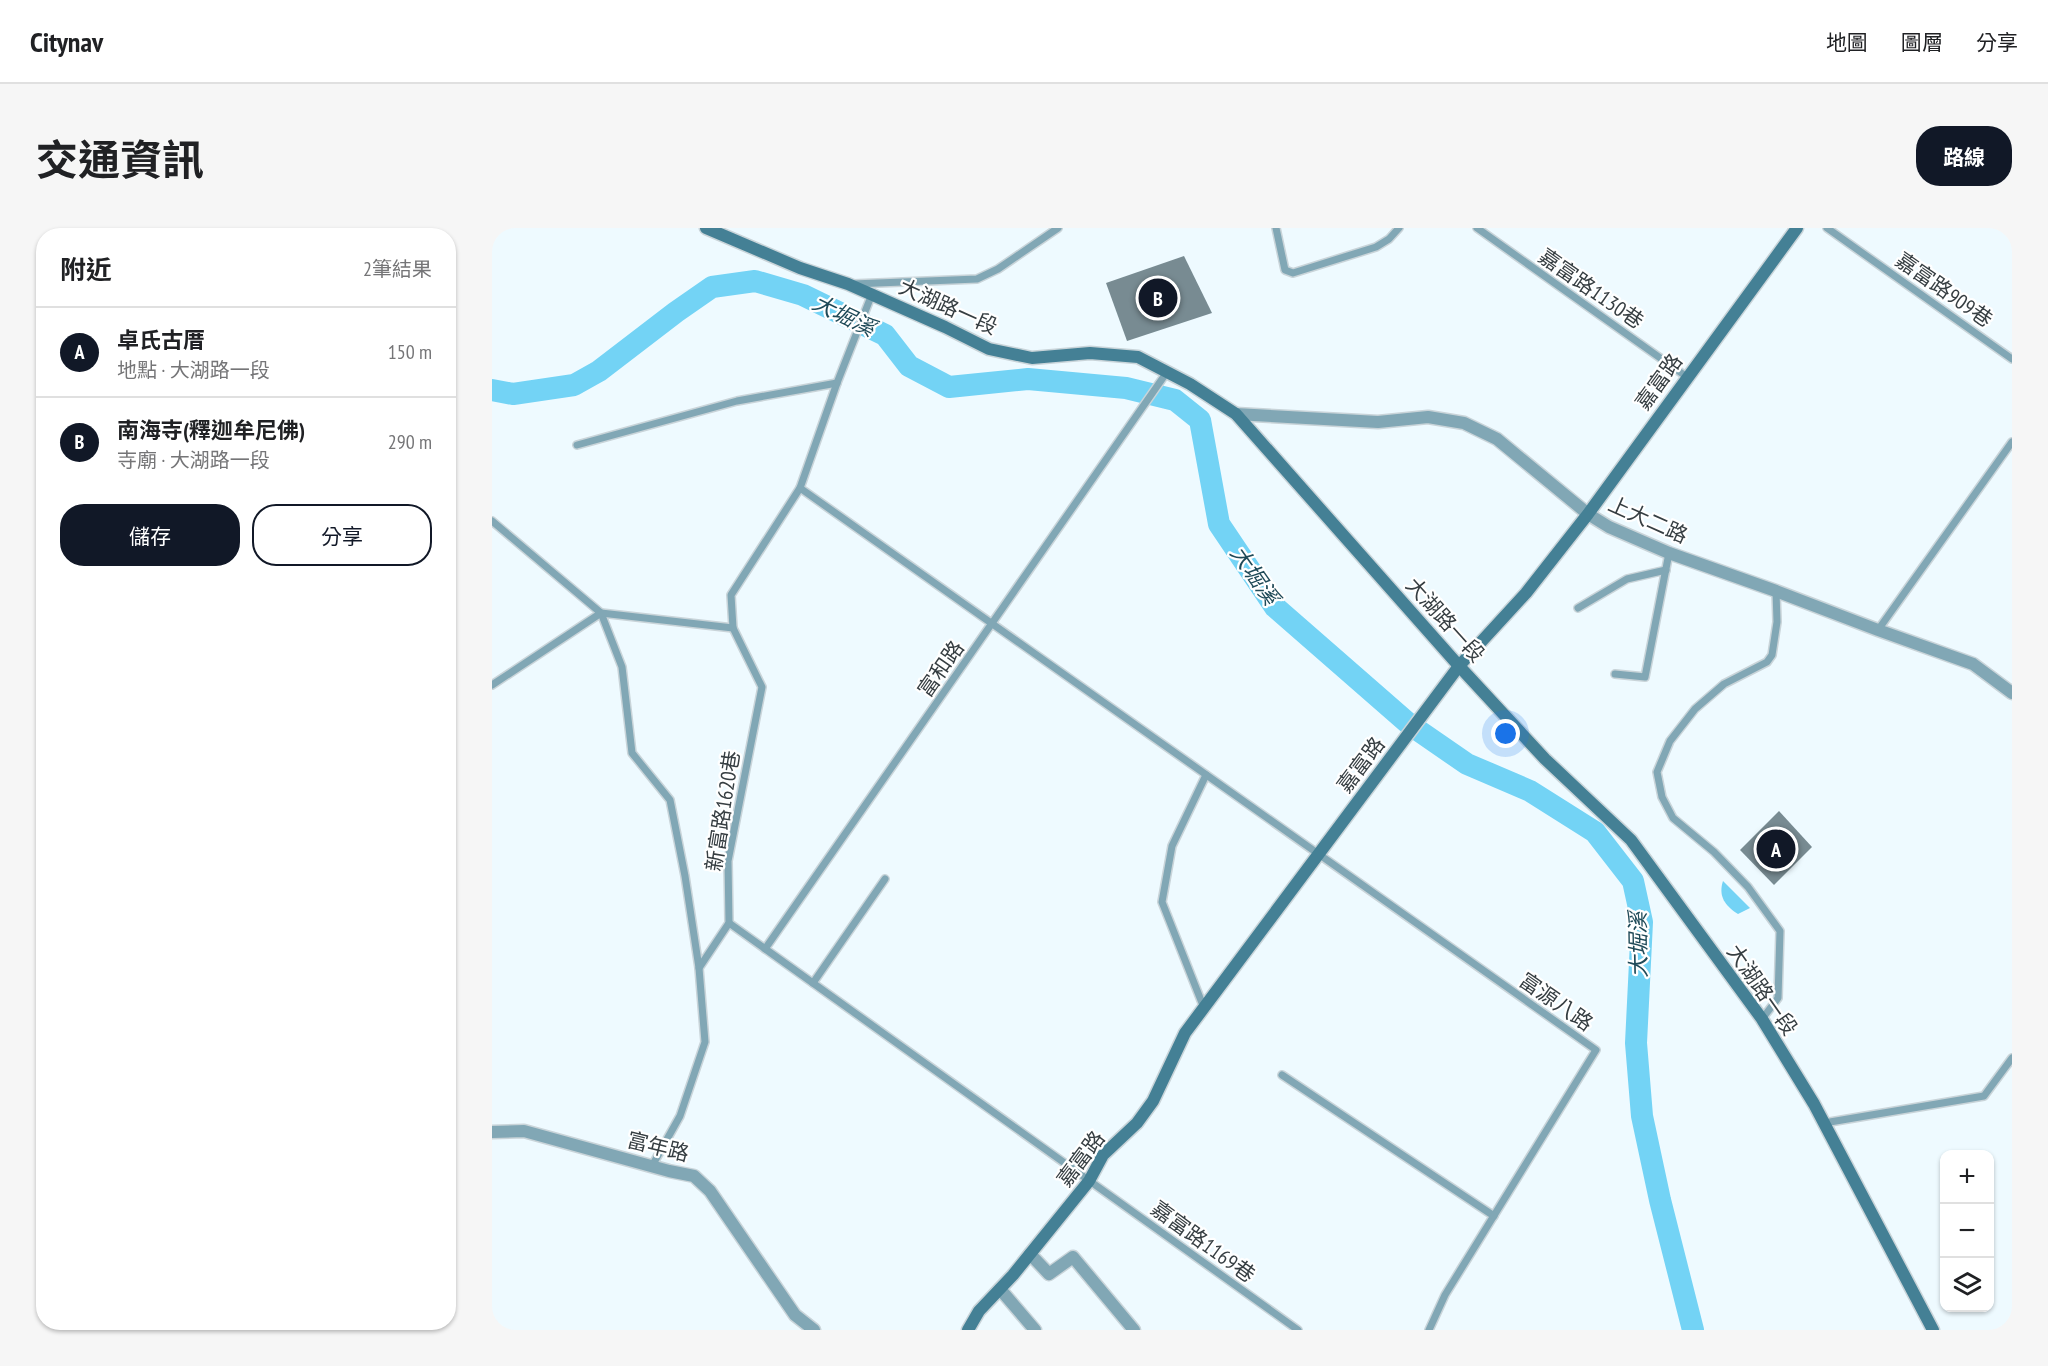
<!DOCTYPE html>
<html lang="zh-TW">
<meta charset="utf-8">
<style>
body{margin:0;font-family:"PT Sans Narrow","Noto Sans TC",sans-serif;background:#f6f6f6;color:#202124}
.controls{position:absolute;right:18px;bottom:18px;display:grid;overflow:hidden;border-radius:12px;box-shadow:0 2px 4px #0004}
.controls button{width:54px;height:54px;display:grid;place-items:center;padding:0;border:0;border-bottom:2px solid #e0e0e0;background:#fff;color:#202124;font:30px sans-serif}
.you{position:absolute;left:1014px;top:506px;width:21px;height:21px;margin:-15px;border:4px solid #fff;border-radius:50%;background:#1a73e8;box-shadow:0 0 0 9px #1a73e833}
.badge{display:grid;place-items:center;width:39px;height:39px;border-radius:50%;background:#111827;color:#fff;font-size:20px;font-weight:700}
.pin{position:absolute;translate:-50% -50%;border:3px solid #fff;box-shadow:0 2px 6px #0006}
.list{margin:0;padding:0;list-style:none}
h2{display:flex;justify-content:space-between;align-items:center;height:78px;margin:0;padding:0 24px;font-size:26px}
h2 small{font-size:20px;font-weight:400;color:#757577}
.list li{display:grid;grid-template-columns:39px 1fr auto;gap:18px;align-items:center;box-sizing:border-box;height:90px;padding:0 24px;border-top:2px solid #e0e0e0}
.list b{display:block;font-size:22px;white-space:nowrap}
.list p{margin:0;font-size:20px;white-space:nowrap;color:#757577}
.list em{font-size:20px;font-style:normal;color:#757577}
.actions{display:flex;gap:12px;padding:18px 24px}
.actions a{flex:1;padding:14px 0;border:2px solid #111827;border-radius:24px;text-align:center;font-size:21px;color:#111827}
.actions .main{background:#111827;color:#fff}
.icon{flex:none;width:33px;height:33px;fill:none;stroke:currentColor;stroke-width:2;stroke-linecap:round;stroke-linejoin:round}
.map{position:relative;flex:none;width:1520px;height:1102px;overflow:hidden;border-radius:24px}
header{display:flex;align-items:center;gap:36px;box-sizing:border-box;height:84px;padding:0 30px;background:#fff;border-bottom:2px solid #e0e0e0}
header strong{font-size:28px}
nav{display:flex;gap:33px;margin-inline-start:auto;font-size:21px}
.intro{display:flex;align-items:center;justify-content:space-between;box-sizing:border-box;height:144px;padding:0 36px}
h1{margin:0;font-size:42px}
.button{padding:15px 27px;border-radius:24px;background:#111827;color:#fff;font-size:21px;font-weight:700}
main{display:flex;gap:36px;padding:0 36px}
aside{flex:1;background:#fff;border-radius:24px;box-shadow:0 2px 4px #0004}
.map>svg:first-child{display:block}
.water{fill:#73d3f5}
.lines{fill:none;stroke-linecap:round;stroke-linejoin:round}
.river{stroke:#73d3f5;stroke-width:22}
.building{fill:#788b92}
.lane-casing{stroke:#c9d4d9;stroke-width:10}
.street-casing{stroke:#c9d4d9;stroke-width:15}
.secondary-casing{stroke:#c9d4d9;stroke-width:15}
.lane{stroke:#81a7b5;stroke-width:7}
.street{stroke:#81a7b5;stroke-width:12}
.secondary{stroke:#448095;stroke-width:12}
.labels{text-anchor:middle;stroke-width:4.5;stroke-linejoin:round;paint-order:stroke}
.street-label{font-size:21px;fill:#363e42;stroke:#fff}
.water-label{font-size:22px;font-style:italic;fill:#1f4a58;stroke:#fff}
</style>
<header>
<strong>Citynav</strong>
<nav><a>地圖</a><a>圖層</a><a>分享</a></nav>
</header>
<div class="intro"><h1>交通資訊</h1><a class="button">路線</a></div>
<main>
<aside>
<h2>附近<small>2筆結果</small></h2>
<ul class="list">
<li><span class="badge">A</span><div><b>卓氏古厝</b><p>地點 · 大湖路一段</p></div><em>150 m</em></li>
<li><span class="badge">B</span><div><b>南海寺(釋迦牟尼佛)</b><p>寺廟 · 大湖路一段</p></div><em>290 m</em></li>
</ul>
<div class="actions"><a class="main">儲存</a><a>分享</a></div>
</aside>
<div class="map">
<svg width="1520" height="1102" viewBox="0 0 1520 1102">
<rect width="100%" height="100%" fill="#eefaff"/>
<!-- water -->
<path class="water" d="M1231 653 1258 680 1246 686C1233 678 1226 668 1231 653Z"/>
<g class="lines">
<!-- river -->
<polyline class="river" points="0,162 21,166 82,157 107,143 184,84 220,59 263,53 311,67 393,107 417,138 457,159 536,151 634,160 683,172 708,192 727,296 783,379 917,496 975,536 1038,563 1103,604 1141,653 1150,694 1144,815 1150,888 1168,972 1201,1102"/>
</g>
<!-- building -->
<g class="building">
<polygon points="692,28 720,85 635,113 614,55"/>
<polygon points="1287,583 1320,619 1282,657 1248,622"/>
</g>
<g class="lines">
<defs>
<g id="lane">
<polyline points="784,0 793,42 801,45 884,19 897,11 907,0"/>
<polyline points="985,0 1195,149"/>
<polyline points="1335,0 1520,131"/>
<polyline points="361,56 485,51 506,41 566,0"/>
<polyline points="85,217 245,173 345,155"/>
<polyline points="308,260 1104,822 953,1067 937,1102"/>
<polyline points="0,293 109,385 130,439 140,525 178,572 193,648 207,740"/>
<polyline points="1086,380 1135,351 1174,342"/>
<polyline points="1386,402 1520,214"/>
<polyline points="1123,446 1153,449 1177,325"/>
<polyline points="0,457 109,385 241,400"/>
<polyline points="237,695 806,1102"/>
<polyline points="273,721 675,144"/>
<polyline points="321,755 393,651"/>
<polyline points="712,780 670,674 680,618 714,547"/>
<polyline points="1270,791 1286,770 1288,703 1256,659 1222,624 1181,590 1170,569 1165,544 1178,513 1203,481 1232,456 1275,434 1280,427 1285,394 1284,363"/>
<polyline points="790,847 1002,988"/>
<polyline points="1332,895 1492,868 1520,830"/>
<polyline points="160,938 188,888 213,814 207,740 237,695 236,633 270,459 241,400 239,367 308,260 345,155 380,66"/>
</g>
<g id="street">
<polyline points="744,186 886,194 936,189 972,195 1005,211 1096,286 1117,299 1177,325 1284,363 1386,402 1481,436 1520,465"/>
<polyline points="0,904 32,903 177,943 202,948 218,963 303,1087 322,1102"/>
<polyline points="538,1026 557,1046 581,1029 642,1102"/>
<polyline points="508,1061 543,1102"/>
</g>
<g id="secondary">
<polyline points="214,0 308,40 356,56 453,99 497,121 540,130 598,125 646,129 698,156 744,186 967,438 1053,531 1139,612 1270,791 1322,876 1441,1102"/>
<polyline points="476,1102 487,1083 521,1047 597,953 611,927 645,895 661,873 693,805 967,438 1034,365 1096,286 1305,0"/>
</g>
</defs>
<!-- lane casing -->
<use href="#lane" class="lane-casing"/>
<!-- street casing -->
<use href="#street" class="street-casing"/>
<!-- secondary casing -->
<use href="#secondary" class="secondary-casing"/>
<!-- lane -->
<use href="#lane" class="lane"/>
<!-- street -->
<use href="#street" class="street"/>
<!-- secondary -->
<use href="#secondary" class="secondary"/>
</g>
<g class="labels">
<!-- street labels -->
<g class="street-label">
<text transform="translate(1099 61) rotate(35)" y="7">嘉富路1130巷</text>
<text transform="translate(1452 62) rotate(35)" y="7">嘉富路909巷</text>
<text transform="translate(456 79) rotate(24)" y="7">大湖路一段</text>
<text transform="translate(1167 154) rotate(-54)" y="7">嘉富路</text>
<text transform="translate(1156 292) rotate(24)" y="7">上大二路</text>
<text transform="translate(953 392) rotate(48)" y="7">大湖路一段</text>
<text transform="translate(449 441) rotate(-55)" y="7">富和路</text>
<text transform="translate(869 537) rotate(-53)" y="7">嘉富路</text>
<text transform="translate(231 583) rotate(-81)" y="7">新富路1620巷</text>
<text transform="translate(1270 762) rotate(55)" y="7">大湖路一段</text>
<text transform="translate(1064 774) rotate(35)" y="7">富源八路</text>
<text transform="translate(166 919) rotate(14)" y="7">富年路</text>
<text transform="translate(589 931) rotate(-53)" y="7">嘉富路</text>
<text transform="translate(711 1014) rotate(36)" y="7">嘉富路1169巷</text>
</g>
<!-- water labels -->
<g class="water-label">
<text transform="translate(352 87) rotate(26)" y="8">大堀溪</text>
<text transform="translate(763 347) rotate(55)" y="8">大堀溪</text>
<text transform="translate(1146 717) rotate(-91)" y="8">大堀溪</text>
</g>
</g>
</svg>
<div class="controls">
<button>+</button>
<button>−</button>
<button><svg class="icon" aria-label="layers" viewBox="0 0 24 24"><path d="M12 4l9 5-9 5-9-5zM3 14l9 5 9-5"/></svg></button>
</div>
<div class="you"></div>
<div class="pin badge" style="left:1284px;top:621px">A</div>
<div class="pin badge" style="left:666px;top:70px">B</div>
</div>
</main>
